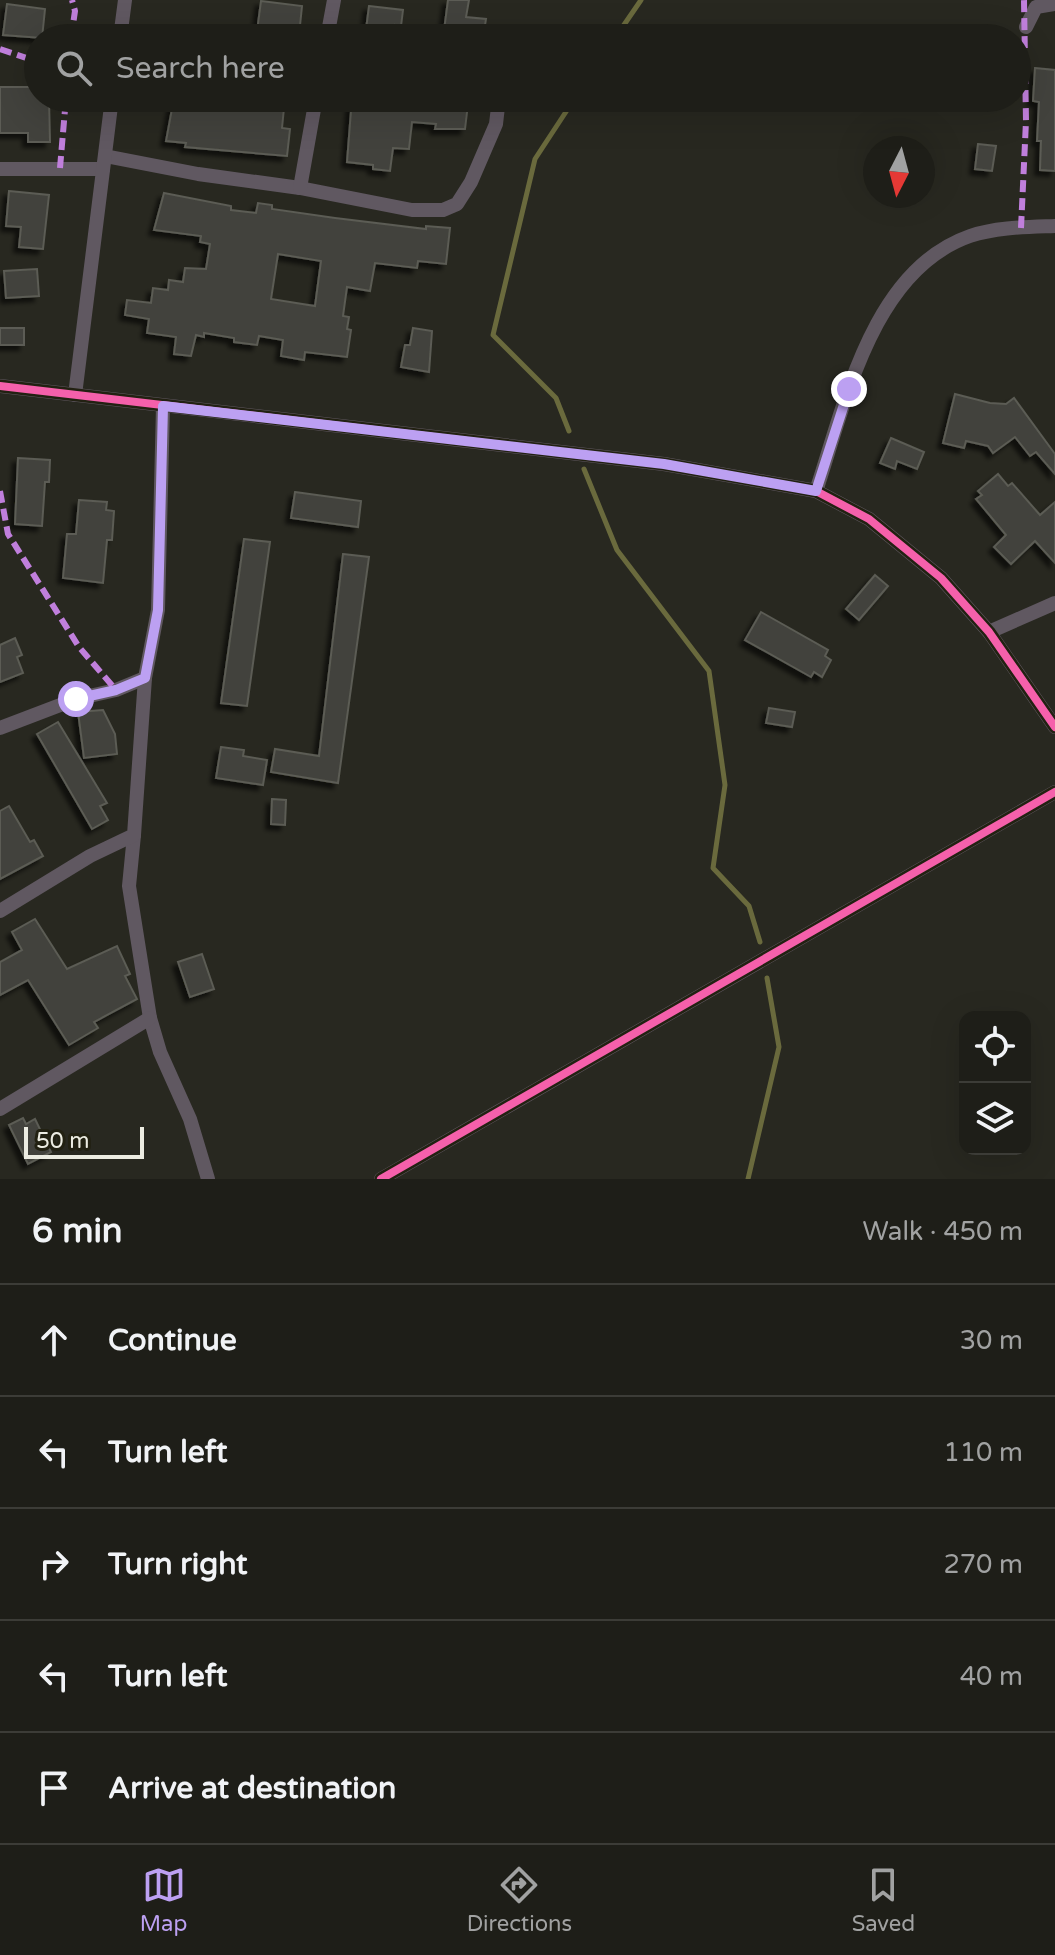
<!DOCTYPE html>
<meta charset="utf-8">
<style>
body{margin:0;font-family:"Varela Round",sans-serif;background:#262721;color:#f1f3f6}
.controls{position:absolute;right:24px;bottom:24px;display:grid;overflow:hidden;border-radius:16px;box-shadow:0 8px 32px #0002}
.controls button{width:72px;height:72px;display:grid;place-items:center;padding:0;border:0;border-bottom:2px solid #3c3c37;background:#1e1e18;color:#f1f3f6;font:40px sans-serif}
.compass{position:absolute;left:863px;top:136px;width:72px;height:72px;border-radius:50%;background:#1e1e18;box-shadow:0 8px 32px #0002;rotate:186deg}
.scale{position:absolute;left:24px;bottom:20px;width:120px;box-sizing:border-box;padding-left:8px;border:4px solid #ecece2;border-top:0;font-size:22px;line-height:28px;white-space:nowrap;color:#ecece2;-webkit-text-stroke:6px #222112;paint-order:stroke}
.stop{position:absolute;width:24px;height:24px;margin:-18px;border:6px solid #bca0f2;border-radius:50%;background:#fff}
.stop.end{background:#bca0f2;border-color:#fff;box-shadow:0 2px 8px #0008}
.list{margin:0;padding:0;list-style:none}
h2{display:flex;justify-content:space-between;align-items:center;height:104px;margin:0;padding:0 32px;font-size:34px}
h2 small{font-size:26px;font-weight:400;color:#a1a2a2}
.list li{display:grid;grid-template-columns:52px 1fr auto;gap:24px;align-items:center;box-sizing:border-box;height:112px;padding:0 32px;border-top:2px solid #3c3c37}
.list b{display:block;font-size:30px;white-space:nowrap}
.list em{font-size:26px;font-style:normal;color:#a1a2a2}
.icon{flex:none;width:44px;height:44px;fill:none;stroke:currentColor;stroke-width:2;stroke-linecap:round;stroke-linejoin:round}
.map{position:relative;flex:none;width:1055px;height:1179px;overflow:hidden}
.search{position:absolute;background:#1e1e18;box-shadow:0 8px 32px #0002;left:24px;right:24px;top:24px;height:88px;display:flex;align-items:center;gap:20px;box-sizing:border-box;padding:0 28px;border-radius:44px;color:#a1a2a2;font-size:30px}
.sheet{height:664px;background:#1e1e18}
nav{display:flex;justify-content:space-around;align-items:center;box-sizing:border-box;height:112px;border-top:2px solid #3c3c37;background:#1e1e18;font-size:22px;color:#a1a2a2}
nav a{display:grid;justify-items:center;gap:4px}
nav .on{color:#bca0f2}
.map>svg:first-child{display:block}
.lines{fill:none;stroke-linecap:round;stroke-linejoin:round}
.stream{stroke:#6a6a3d;stroke-width:5}
.building{fill:#42423c;stroke:#5b5c54;stroke-width:2;fill-rule:evenodd;filter:url(#shadow)}
.minor{stroke:#605861;stroke-width:14}
.quiet{stroke:#c07fdc;stroke-width:6;stroke-dasharray:12 6;stroke-linecap:butt}
.cycleway-casing{stroke:#222112;stroke-width:13}
.cycleway{stroke:#f560ab;stroke-width:8}
.route{stroke:#bca0f2;stroke-width:10}
</style>
<div class="map">
<svg width="1055" height="1179" viewBox="0 0 1055 1179">
<defs>
<filter id="shadow"><feDropShadow dx="-5" dy="5" stdDeviation="2" flood-color="#0009"/></filter>
</defs>
<rect width="100%" height="100%" fill="#282820"/>
<g class="lines">
<!-- stream -->
<g class="stream">
<polyline points="615,38 641,0"/>
<polyline points="569,431 556,398 493,335 535,159 575,98"/>
<polyline points="584,469 617,550 709,671 725,785 713,868 749,906 760,942"/>
<polyline points="748,1179 779,1047 767,978"/>
</g>
</g>
<!-- building -->
<g class="building">
<polygon points="448,0 469,0 466,17 486,19 483,38 443,38"/>
<polygon points="261,1 302,6 299,35 257,31"/>
<polygon points="7,4 45,9 42,38 3,35"/>
<polygon points="369,6 403,10 401,26 395,25 394,30 390,29 389,38 365,37"/>
<polygon points="1035,68 1055,70 1055,171 1040,170 1041,141 1037,141 1039,102 1033,101"/>
<polygon points="0,87 38,87 38,98 49,98 50,142 28,142 28,133 0,133"/>
<polygon points="174,98 232,98 249,101 249,98 285,98 282,128 290,129 287,156 185,147 186,143 166,141"/>
<polygon points="352,98 414,98 468,104 465,129 435,129 436,124 412,122 409,149 393,148 390,171 373,169 373,165 347,162"/>
<polygon points="978,144 996,146 992,171 975,169"/>
<polygon points="9,191 49,195 43,249 19,247 21,227 6,226"/>
<path d="M164 193 231 206V210L256 213 258 203 272 205V209L335 218 426 229V226L450 228 446 264 418 261 417 268 375 263 370 291 347 287 343 316 349 317 347 329 351 330 347 357 305 352 304 360 281 356 283 340 259 336 257 345 234 342V338L204 333V337L196 335 191 356 174 354 176 337 147 333 149 319 125 315 127 300 151 303 153 288 168 290 169 280 183 282 185 268 206 269 210 244 200 242 201 236 154 230ZM278 254 321 261 315 306 271 299Z"/>
<polygon points="37,269 39,296 6,298 4,271"/>
<rect x="0" y="328" width="24" height="17"/>
<polygon points="413,328 432,331 429,372 401,367 405,345 410,345"/>
<polygon points="955,394 990,403 1006,404 1014,398 1055,454 1055,474 1036,452 1030,456 1015,437 993,453 988,446 966,441 964,448 943,443"/>
<polygon points="891,438 924,452 917,469 897,461 895,469 880,463"/>
<polygon points="18,458 50,460 49,482 45,482 42,526 15,524"/>
<polygon points="998,474 1008,486 1012,483 1040,515 1055,502 1055,563 1035,541 1011,564 994,547 1006,535 976,499 982,495 978,491"/>
<polygon points="295,492 361,501 358,527 291,518"/>
<polygon points="79,500 107,502 106,510 114,511 112,540 107,540 103,583 63,578 67,534 76,534"/>
<polygon points="244,539 270,542 247,706 221,703"/>
<polygon points="343,554 369,557 338,783 271,772 275,749 319,756"/>
<polygon points="875,575 888,586 859,620 846,609"/>
<polygon points="761,612 828,650 825,656 831,660 822,677 814,672 811,677 745,640"/>
<polygon points="15,638 22,655 17,657 23,673 0,682 0,645"/>
<polygon points="769,708 795,712 792,727 766,723"/>
<polygon points="103,710 115,734 117,754 84,758 78,712"/>
<polygon points="58,722 107,803 100,806 108,820 92,829 37,734"/>
<polygon points="221,747 244,750 243,756 267,760 263,785 216,778"/>
<polygon points="272,799 286,800 285,825 271,824"/>
<polygon points="9,806 30,842 34,840 43,856 0,879 0,811"/>
<polygon points="35,919 67,969 117,946 130,974 125,976 137,999 94,1022 98,1028 69,1045 28,980 0,995 0,962 22,950 12,932"/>
<polygon points="202,954 214,989 190,997 178,962"/>
<polygon points="23,1118 26,1124 35,1119 51,1152 28,1164 9,1125"/>
</g>
<g class="lines">
<!-- minor -->
<g class="minor">
<polyline points="1026,27 1036,7 1055,4"/>
<polyline points="120,38 125,0"/>
<polyline points="327,38 334,0"/>
<polyline points="105,156 198,174 300,188 412,210 443,210 457,204 471,182 496,124 499,98"/>
<polyline points="0,169 103,169"/>
<polyline points="300,188 316,98"/>
<polyline points="0,386 664,464 816,491 869,519 941,578 989,632 1055,727"/>
<polyline points="75,395 112,98"/>
<path d="M816 491C845 404 872 270 970 236 996 227 1028 227 1055 226"/>
<polyline points="989,632 1055,603"/>
<polyline points="0,728 76,699 116,690 145,678"/>
<polyline points="134,835 129,886 150,1018 160,1052 190,1119 208,1179"/>
<polyline points="0,911 90,856 134,835 145,678 158,610 163,406"/>
<polyline points="0,1109 150,1018"/>
<polyline points="381,1179 1055,792"/>
</g>
<!-- quiet -->
<g class="quiet">
<polyline points="71,38 75,11 72,0"/>
<polyline points="0,49 38,62"/>
<polyline points="60,168 66,98"/>
<polyline points="1021,228 1026,121 1024,0"/>
<polyline points="0,491 8,534 79,647 116,690"/>
</g>
<defs>
<g id="cycleway">
<polyline points="0,386 664,464 816,491 869,519 941,578 989,632 1055,727"/>
<polyline points="381,1179 1055,792"/>
</g>
</defs>
<!-- cycleway casing -->
<use href="#cycleway" class="cycleway-casing"/>
<!-- cycleway -->
<use href="#cycleway" class="cycleway"/>
</g>
<g class="lines">
<!-- route -->
<polyline class="route" points="76,699 116,690 145,678 158,610 163,406 664,464 816,491 849,389"/>
</g>
</svg>
<div class="controls">
<button><svg class="icon" aria-label="locate" viewBox="0 0 24 24"><circle cx="12" cy="12" r="6"/><path d="M12 2v4M12 18v4M2 12h4M18 12h4"/></svg></button>
<button><svg class="icon" aria-label="layers" viewBox="0 0 24 24"><path d="M12 4l9 5-9 5-9-5zM3 14l9 5 9-5"/></svg></button>
</div>
<svg class="compass" viewBox="-18 -18 36 36"><path d="M0-13l5 13h-10z" fill="#e53935"/><path d="M0 13l5-13h-10z" fill="#a1a2a2"/></svg>
<div class="scale">50 m</div>
<div class="stop" style="left:76px;top:699px"></div>
<div class="stop end" style="left:849px;top:389px"></div>
<div class="search"><svg class="icon" aria-label="search" viewBox="0 0 24 24"><circle cx="10" cy="10" r="6"/><path d="M15 15l6 6"/></svg>Search here</div>
</div>
<section class="sheet">
<h2>6 min<small>Walk · 450 m</small></h2>
<ul class="list">
<li><svg class="icon" aria-label="ahead" viewBox="0 0 24 24"><path d="M12 20V5M6 11l6-6 6 6"/></svg><div><b>Continue</b></div><em>30 m</em></li>
<li><svg class="icon" aria-label="left" viewBox="0 0 24 24"><path d="M17 20v-9H6M10 6l-5 5 5 5"/></svg><div><b>Turn left</b></div><em>110 m</em></li>
<li><svg class="icon" aria-label="right" viewBox="0 0 24 24"><path d="M7 20v-9h11M14 6l5 5-5 5"/></svg><div><b>Turn right</b></div><em>270 m</em></li>
<li><svg class="icon" aria-label="left" viewBox="0 0 24 24"><path d="M17 20v-9H6M10 6l-5 5 5 5"/></svg><div><b>Turn left</b></div><em>40 m</em></li>
<li><svg class="icon" aria-label="arrive" viewBox="0 0 24 24"><path d="M6 21V4h12l-3 4 3 4H6"/></svg><div><b>Arrive at destination</b></div></li>
</ul>
</section>
<nav>
<a class="on"><svg class="icon" aria-label="map" viewBox="0 0 24 24"><path d="M3 6l6-2 6 2 6-2v14l-6 2-6-2-6 2zM9 4v14M15 6v14"/></svg>Map</a>
<a><svg class="icon" aria-label="directions" viewBox="0 0 24 24"><path d="M12 3l9 9-9 9-9-9zM9 14v-3h6M13 9l2 2-2 2"/></svg>Directions</a>
<a><svg class="icon" aria-label="saved" viewBox="0 0 24 24"><path d="M7 4h10v16l-5-4-5 4z"/></svg>Saved</a>
</nav>
